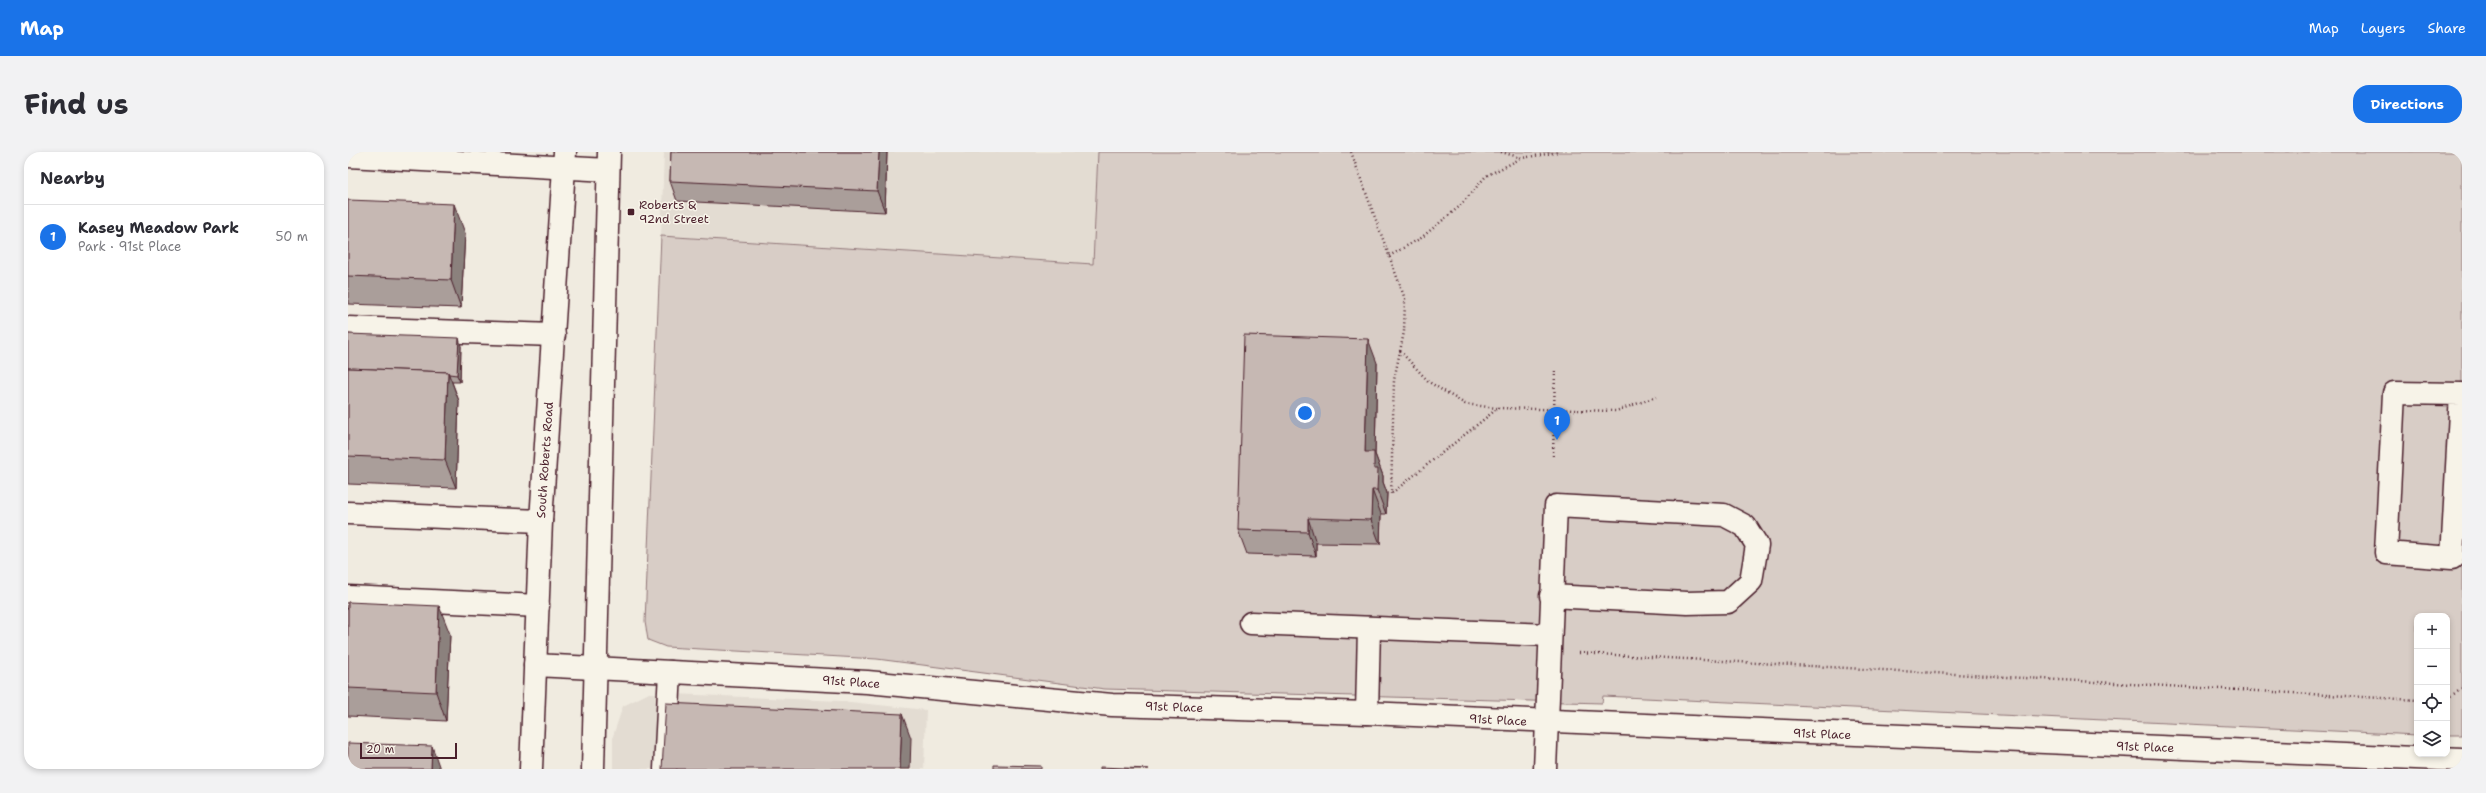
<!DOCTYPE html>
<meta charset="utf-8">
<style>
body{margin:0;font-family:"Shantell Sans",sans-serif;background:#f2f2f3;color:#2b2b33}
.controls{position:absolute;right:12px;bottom:12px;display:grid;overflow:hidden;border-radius:8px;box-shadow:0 2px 6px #0003}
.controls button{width:36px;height:36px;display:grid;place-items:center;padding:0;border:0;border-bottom:1px solid #e1e1e2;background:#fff;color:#2b2b33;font:20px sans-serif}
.scale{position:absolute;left:12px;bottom:10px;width:97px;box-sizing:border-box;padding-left:4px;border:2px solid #4a1f2b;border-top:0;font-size:11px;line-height:14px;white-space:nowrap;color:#4a1f2b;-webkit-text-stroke:3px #f7f3e8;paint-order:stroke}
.you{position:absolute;left:957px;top:261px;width:14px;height:14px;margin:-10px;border:3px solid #fff;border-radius:50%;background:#1a73e8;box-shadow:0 0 0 6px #1a73e833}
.badge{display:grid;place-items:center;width:26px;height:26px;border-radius:50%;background:#1a73e8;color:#fff;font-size:13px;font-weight:700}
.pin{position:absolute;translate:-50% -33px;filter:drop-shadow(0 1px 2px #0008)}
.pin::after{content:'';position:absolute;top:21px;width:14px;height:12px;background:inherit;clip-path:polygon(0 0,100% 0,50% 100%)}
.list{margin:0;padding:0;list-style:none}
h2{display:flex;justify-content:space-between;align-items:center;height:52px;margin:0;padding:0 16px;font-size:17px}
h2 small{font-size:13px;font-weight:400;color:#7c7c81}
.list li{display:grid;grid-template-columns:26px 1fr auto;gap:12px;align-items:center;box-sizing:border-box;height:64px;padding:0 16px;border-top:1px solid #e1e1e2}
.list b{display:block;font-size:15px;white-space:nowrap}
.list p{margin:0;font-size:13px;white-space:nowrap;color:#7c7c81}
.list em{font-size:13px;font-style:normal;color:#7c7c81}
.icon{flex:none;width:22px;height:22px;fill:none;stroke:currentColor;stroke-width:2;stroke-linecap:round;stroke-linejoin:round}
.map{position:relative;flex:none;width:2114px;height:617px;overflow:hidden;border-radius:16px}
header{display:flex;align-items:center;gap:24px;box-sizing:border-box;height:56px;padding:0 20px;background:#1a73e8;color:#fff}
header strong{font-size:19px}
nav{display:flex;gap:22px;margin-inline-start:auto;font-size:14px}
.intro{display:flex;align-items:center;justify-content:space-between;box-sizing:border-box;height:96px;padding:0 24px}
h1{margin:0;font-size:28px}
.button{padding:10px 18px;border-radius:16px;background:#1a73e8;color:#fff;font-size:14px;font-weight:700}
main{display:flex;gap:24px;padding:0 24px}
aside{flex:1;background:#fff;border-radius:16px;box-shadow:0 2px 6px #0003}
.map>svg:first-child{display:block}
.built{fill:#e3dcd2}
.green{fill:#d8cdc6;stroke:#917678}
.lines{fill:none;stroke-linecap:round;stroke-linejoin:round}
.minor-casing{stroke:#4a1f2b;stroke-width:25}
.path{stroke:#4a1f2b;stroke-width:2.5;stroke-dasharray:1 3;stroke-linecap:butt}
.minor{stroke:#f7f3e8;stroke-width:22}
.wall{fill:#aa9e9a;stroke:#4a1f2b}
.shaded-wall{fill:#8b817d;stroke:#4a1f2b}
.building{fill:#c6b8b3;stroke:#4a1f2b}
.poi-dot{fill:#4a1f2b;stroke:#f7f3e8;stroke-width:1.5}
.labels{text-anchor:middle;stroke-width:3;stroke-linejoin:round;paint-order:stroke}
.poi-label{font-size:12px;fill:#4a1f2b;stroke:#f7f3e8;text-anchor:start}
.street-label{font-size:12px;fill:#4a1f2b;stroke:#f7f3e8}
</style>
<header>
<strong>Map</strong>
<nav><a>Map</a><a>Layers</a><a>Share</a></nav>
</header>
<div class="intro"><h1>Find us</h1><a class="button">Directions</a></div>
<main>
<aside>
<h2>Nearby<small></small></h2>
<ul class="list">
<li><span class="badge">1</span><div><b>Kasey Meadow Park</b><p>Park · 91st Place</p></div><em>50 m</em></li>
</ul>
</aside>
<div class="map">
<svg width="2114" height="617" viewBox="0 0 2114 617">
<rect width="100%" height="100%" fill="#f0ebe0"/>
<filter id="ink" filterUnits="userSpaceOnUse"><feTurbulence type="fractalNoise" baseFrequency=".025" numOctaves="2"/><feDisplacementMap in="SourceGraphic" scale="8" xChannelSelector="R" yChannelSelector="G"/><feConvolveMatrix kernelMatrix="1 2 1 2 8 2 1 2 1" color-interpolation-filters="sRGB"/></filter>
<g filter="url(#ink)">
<!-- built -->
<g class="built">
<polygon points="316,0 750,0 745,112 313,84"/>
<polygon points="301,541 493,549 578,558 576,617 265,617 265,584 275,554"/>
</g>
<!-- green -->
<polygon class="green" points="750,0 2114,0 2114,583 2099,583 2099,464 2069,464 2069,583 1255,544 1254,551 757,537 529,507 318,495 300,488 297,470 313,84 745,112"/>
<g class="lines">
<defs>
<g id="minor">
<polyline points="0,4 260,18"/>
<polyline points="0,176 206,183"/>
<polyline points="2113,242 2104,406 2038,401 2046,241 2114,242"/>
<polyline points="0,361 193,369"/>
<polyline points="0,445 190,454"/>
<polyline points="903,471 1201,483"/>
<polyline points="187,513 519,530 764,553 1019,561 2114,608"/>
<polyline points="1019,561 1021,476"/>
<polyline points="183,617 193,369 217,0"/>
<polyline points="245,617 261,0"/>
<polyline points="317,617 322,520"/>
<polyline points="1197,617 1208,354 1376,363 1397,374 1409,393 1403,429 1380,450 1339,451 1203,444"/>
</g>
</defs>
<!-- minor casing -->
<use href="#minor" class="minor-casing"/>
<!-- path -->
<g class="path">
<polyline points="1003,0 1057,147 1056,180 1046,228 1043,342"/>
<polyline points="1153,0 1174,6 1211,0"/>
<polyline points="1041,104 1073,86 1112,54 1138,24 1174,6"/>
<polyline points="1052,199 1081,230 1117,252 1149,256"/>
<polyline points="1205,304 1207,219"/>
<polyline points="1044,341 1150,256 1268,259 1308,245"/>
<polyline points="1231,501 2069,548"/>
<polyline points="2099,546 2114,537"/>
</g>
<!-- minor -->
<use href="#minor" class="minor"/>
</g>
<!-- wall -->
<g class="wall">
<polygon points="323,0 539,0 537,60 329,49 322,29"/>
<polygon points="0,48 117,81 113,156 0,152"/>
<polygon points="0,182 113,194 112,230 104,230 111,249 108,336 0,332"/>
<polygon points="1029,211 1027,302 1035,324 1035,330 1039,341 1038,362 1033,362 1032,392 968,391 968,404 899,402 890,378"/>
<polygon points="0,450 102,482 98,569 0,564"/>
</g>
<!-- shaded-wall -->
<g class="shaded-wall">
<polygon points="531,0 539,0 537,60 529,39"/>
<polygon points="106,52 117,81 113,156 103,128"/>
<polygon points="111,186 113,194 112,230 109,223"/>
<polygon points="1020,187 1029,211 1027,302 1035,324 1035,330 1039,341 1038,362 1029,338 1017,300"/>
<polygon points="100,220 111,249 108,336 97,308"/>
<polygon points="1024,338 1033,362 1032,392 1023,368"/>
<polygon points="960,366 968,391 968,404 960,380"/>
<polygon points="91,454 102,482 98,569 88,540"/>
<polygon points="554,562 563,586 562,617 552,617"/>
<polygon points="84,594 92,617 83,617"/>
</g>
<!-- building -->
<g class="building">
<polygon points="323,0 531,0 529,39 322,29"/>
<polygon points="0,48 106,52 103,128 0,124"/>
<polygon points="0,182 111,186 109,223 101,222 100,220 0,216"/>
<polygon points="896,183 1020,187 1017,300 1026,300 1026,317 1030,317 1029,338 1024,338 1023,368 960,366 960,380 890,378"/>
<polygon points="0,216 100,220 97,308 0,304"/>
<polygon points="0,450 91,454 88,540 0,536"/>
<polygon points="318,551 554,562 552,617 314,617"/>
<polygon points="0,591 84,594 83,617 0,617"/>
<polygon points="646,613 693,614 693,617 646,617"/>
<polygon points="752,615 801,617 752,617"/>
</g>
</g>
<!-- markers -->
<rect class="poi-dot" x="279" y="56" width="8" height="8" rx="2"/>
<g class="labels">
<!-- poi labels -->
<g class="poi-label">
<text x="291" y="57">Roberts &amp;<tspan x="291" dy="14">92nd Street</tspan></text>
</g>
<!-- street labels -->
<g class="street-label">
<text transform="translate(197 308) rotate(-86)" y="4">South Roberts Road</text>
<text transform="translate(503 530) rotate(4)" y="4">91st Place</text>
<text transform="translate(826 555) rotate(2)" y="4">91st Place</text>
<text transform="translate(1150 568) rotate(3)" y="4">91st Place</text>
<text transform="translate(1474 582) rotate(2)" y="4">91st Place</text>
<text transform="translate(1797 595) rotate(2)" y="4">91st Place</text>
</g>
</g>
</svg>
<div class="controls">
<button>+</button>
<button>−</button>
<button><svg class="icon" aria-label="locate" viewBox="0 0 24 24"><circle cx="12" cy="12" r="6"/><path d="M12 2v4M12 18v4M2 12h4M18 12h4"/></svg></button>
<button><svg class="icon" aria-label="layers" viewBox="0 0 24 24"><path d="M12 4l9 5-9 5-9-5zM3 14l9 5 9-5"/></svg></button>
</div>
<div class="scale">20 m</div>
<div class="you"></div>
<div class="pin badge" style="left:1209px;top:288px">1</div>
</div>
</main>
